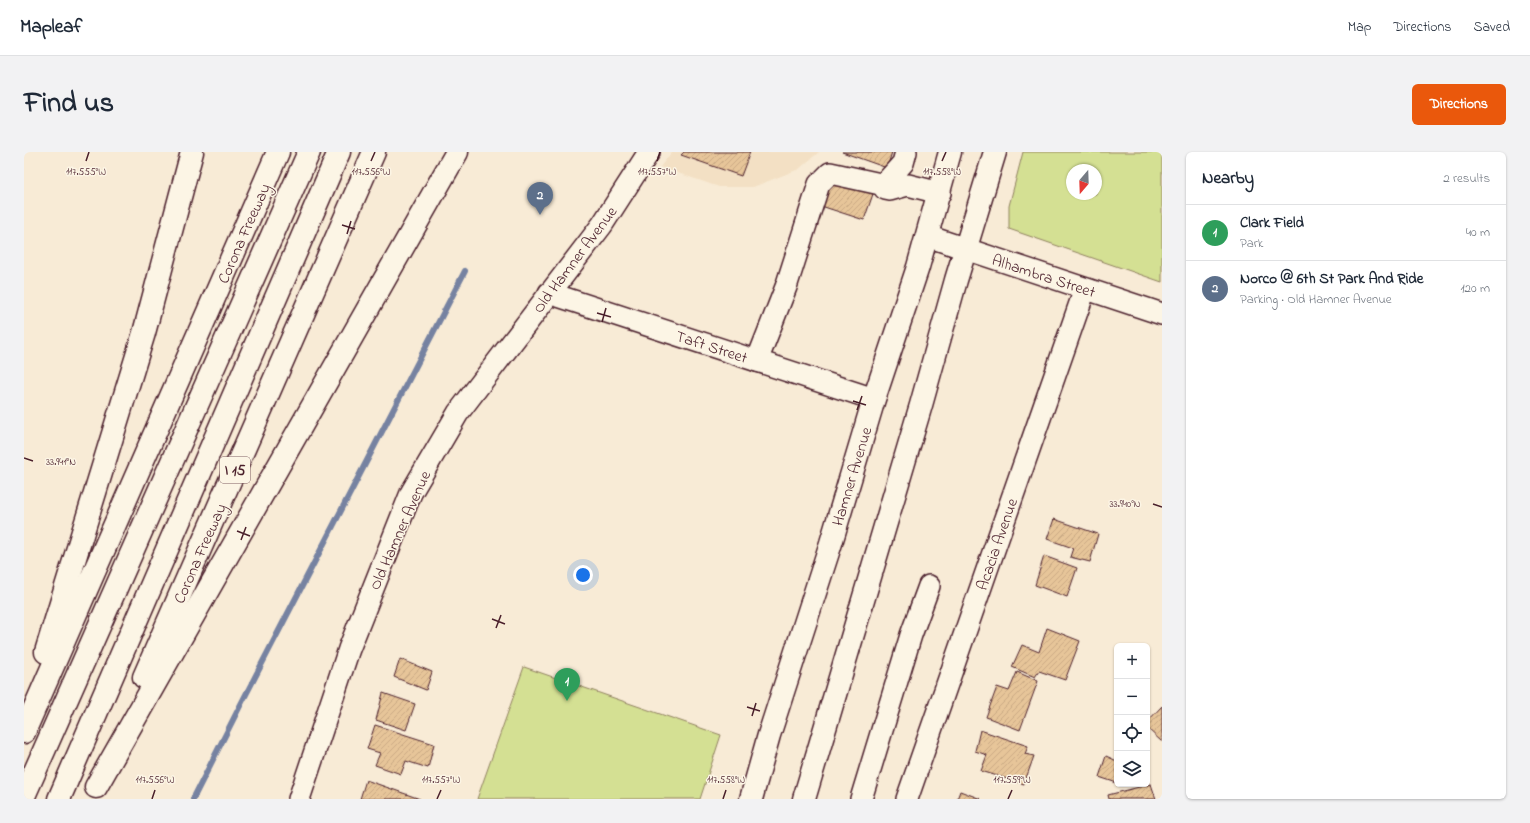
<!DOCTYPE html>
<meta charset="utf-8">
<style>
body{margin:0;font-family:"Indie Flower",sans-serif;background:#f2f2f3;color:#1f2937}
.controls{position:absolute;right:12px;bottom:12px;display:grid;overflow:hidden;border-radius:6px;box-shadow:0 1px 3px #0004}
.controls button{width:36px;height:36px;display:grid;place-items:center;padding:0;border:0;border-bottom:1px solid #e0e1e3;background:#fff;color:#1f2937;font:20px sans-serif}
.compass{position:absolute;left:1042px;top:12px;width:36px;height:36px;border-radius:50%;background:#fff;box-shadow:0 1px 3px #0004;rotate:199deg}
.you{position:absolute;left:559px;top:423px;width:14px;height:14px;margin:-10px;border:3px solid #fff;border-radius:50%;background:#1a73e8;box-shadow:0 0 0 6px #1a73e833}
.badge{display:grid;place-items:center;width:26px;height:26px;border-radius:50%;background:#ea580c;color:#fff;font-size:13px;font-weight:700}
.pin{position:absolute;translate:-50% -33px;filter:drop-shadow(0 1px 2px #0008)}
.pin::after{content:'';position:absolute;top:21px;width:14px;height:12px;background:inherit;clip-path:polygon(0 0,100% 0,50% 100%)}
.list{margin:0;padding:0;list-style:none}
h2{display:flex;justify-content:space-between;align-items:center;height:52px;margin:0;padding:0 16px;font-size:17px}
h2 small{font-size:13px;font-weight:400;color:#747a83}
.list li{display:grid;grid-template-columns:26px 1fr auto;gap:12px;align-items:center;box-sizing:border-box;height:56px;padding:0 16px;border-top:1px solid #e0e1e3}
.list b{display:block;font-size:15px;white-space:nowrap}
.list p{margin:0;font-size:13px;white-space:nowrap;color:#747a83}
.list em{font-size:13px;font-style:normal;color:#747a83}
.icon{flex:none;width:22px;height:22px;fill:none;stroke:currentColor;stroke-width:2;stroke-linecap:round;stroke-linejoin:round}
.map{position:relative;flex:none;width:1138px;height:647px;overflow:hidden;border-radius:6px}
header{display:flex;align-items:center;gap:24px;box-sizing:border-box;height:56px;padding:0 20px;background:#fff;border-bottom:1px solid #e0e1e3}
header strong{font-size:19px}
nav{display:flex;gap:22px;margin-inline-start:auto;font-size:14px}
.intro{display:flex;align-items:center;justify-content:space-between;box-sizing:border-box;height:96px;padding:0 24px}
h1{margin:0;font-size:28px}
.button{padding:10px 18px;border-radius:6px;background:#ea580c;color:#fff;font-size:14px;font-weight:700}
main{display:flex;gap:24px;padding:0 24px}
aside{flex:1;background:#fff;border-radius:6px;box-shadow:0 1px 3px #0004}
.map>svg:first-child{display:block}
.built{fill:#f3e0c4}
.park{fill:#d4e093;stroke:#8f805f;fill-rule:evenodd}
.lines{fill:none;stroke-linecap:round;stroke-linejoin:round}
.stream{stroke:#7682a1;stroke-width:6}
.building{fill:url(#building-hatch);stroke:#4a1f2b}
.minor-casing{stroke:#4a1f2b;stroke-width:24}
.major-casing{stroke:#4a1f2b;stroke-width:25}
.highway-casing{stroke:#4a1f2b;stroke-width:25}
.minor{stroke:#fcf5e5;stroke-width:21}
.major{stroke:#fcf5e5;stroke-width:22}
.highway{stroke:#fcf5e5;stroke-width:22}
.ticks{fill:none;stroke:#4a1f2b;stroke-width:1.5}
.labels{text-anchor:middle;stroke-width:3;stroke-linejoin:round;paint-order:stroke}
.shield{fill:#fcf5e5;stroke:#7f5f63;stroke-width:1}
.shield-label{font-size:15px;font-weight:bold;fill:#4a1f2b}
.street-label{font-size:16px;fill:#4a1f2b;stroke:#fcf5e5}
.ticks-label{font-size:10px;text-anchor:middle;fill:#4a1f2b;stroke:#fcf5e5;stroke-width:3;stroke-linejoin:round;paint-order:stroke}
</style>
<header>
<strong>Mapleaf</strong>
<nav><a>Map</a><a>Directions</a><a>Saved</a></nav>
</header>
<div class="intro"><h1>Find us</h1><a class="button">Directions</a></div>
<main>
<div class="map">
<svg width="1138" height="647" viewBox="0 0 1138 647">
<defs>
<pattern id="building-hatch" width="6" height="6" patternUnits="userSpaceOnUse"><rect width="6" height="6" fill="#e7c599"/><path d="M-1 1l2-2M0 6l6-6M5 7l2-2" fill="none" stroke="#c8a984"/></pattern>
</defs>
<rect width="100%" height="100%" fill="#f8ebd6"/>
<filter id="ink" filterUnits="userSpaceOnUse"><feTurbulence type="fractalNoise" baseFrequency=".025" numOctaves="2"/><feDisplacementMap in="SourceGraphic" scale="8" xChannelSelector="R" yChannelSelector="G"/><feConvolveMatrix kernelMatrix="1 2 1 2 8 2 1 2 1" color-interpolation-filters="sRGB"/></filter>
<g filter="url(#ink)">
<!-- built -->
<polygon class="built" points="648,0 795,0 775,17 729,35 695,35 636,15"/>
<!-- park -->
<g class="park">
<path d="M999 0H1138V130L985 77V54ZM1048 18H1072V42H1048Z"/>
<polygon points="500,515 697,583 676,647 453,647"/>
</g>
<g class="lines">
<!-- stream -->
<polyline class="stream" points="169,647 216,554 441,119"/>
</g>
<!-- building -->
<g class="building">
<polygon points="660,0 726,0 717,24 657,3"/>
<polygon points="818,0 868,0 863,16"/>
<polygon points="803,27 849,42 840,68 794,53"/>
<polygon points="1030,367 1074,382 1066,410 1046,405 1049,396 1023,387"/>
<polygon points="1020,404 1053,416 1043,445 1011,433"/>
<polygon points="1023,476 1056,489 1041,528 1015,519 1011,525 988,515 998,493 1015,500"/>
<polygon points="376,507 408,520 402,538 370,525"/>
<polygon points="993,520 1014,529 996,578 962,565 973,535 985,539"/>
<polygon points="359,541 391,552 382,578 352,568"/>
<polygon points="1138,554 1138,590 1123,576 1123,570"/>
<polygon points="351,573 410,592 404,616 382,609 377,622 351,613 356,601 343,597"/>
<polygon points="956,578 1004,594 1001,602 1010,604 1000,632 957,619 963,603 951,599"/>
<polygon points="1082,604 1093,609 1093,631 1075,625"/>
<polygon points="342,628 396,647 336,647"/>
<polygon points="1127,632 1132,647 1085,647 1084,643"/>
<polygon points="936,639 957,647 933,647"/>
</g>
<g class="lines">
<defs>
<g id="minor">
<polyline points="882,0 879,11 861,31 861,37 866,38 884,33 916,41"/>
<polyline points="903,84 1138,162"/>
<polyline points="525,141 850,247"/>
<polyline points="733,209 762,135 795,32 806,21 861,33"/>
<polyline points="275,647 325,497 387,341 434,261 578,73 625,0"/>
<polyline points="837,647 887,483 905,434"/>
<polyline points="883,647 1061,137"/>
</g>
<g id="major">
<polyline points="727,647 745,583 807,391 850,247 894,115 926,0"/>
<polyline points="780,647 897,253 932,128 971,0"/>
</g>
<g id="highway">
<polyline points="22,500 120,181 168,0"/>
<polyline points="120,525 350,0"/>
<polyline points="0,580 254,0"/>
<polyline points="72,635 433,0"/>
<polyline points="0,644 285,0"/>
<polyline points="35,647 315,0"/>
</g>
</defs>
<!-- minor casing -->
<use href="#minor" class="minor-casing"/>
<!-- major casing -->
<use href="#major" class="major-casing"/>
<!-- highway casing -->
<use href="#highway" class="highway-casing"/>
<!-- minor -->
<use href="#minor" class="minor"/>
<!-- major -->
<use href="#major" class="major"/>
<!-- highway -->
<use href="#highway" class="highway"/>
</g>
</g>
<!-- ticks -->
<path class="ticks" d="M62 9 65 0M347 9 351 0M633 9 636 0M918 9 922 0M318 73 331 77M323 82 327 69M573 161 587 165M578 170 582 156M829 249 842 253M833 258 838 244M0 306 9 309M1129 352 1138 355M213 379 226 384M217 388 222 375M468 467 481 472M472 476 477 463M723 555 736 559M728 564 732 551M128 647 131 638M413 647 417 638M699 647 702 638M984 647 988 638"/>
<g class="labels">
<!-- shield labels -->
<rect class="shield" x="196" y="305" width="30" height="26" rx="3"/>
<g class="shield-label">
<text x="211" y="323">I 15</text>
</g>
<!-- street labels -->
<g class="street-label">
<text transform="translate(219 81) rotate(-66)" y="6">Corona Freeway</text>
<text transform="translate(550 107) rotate(-53)" y="6">Old Hamner Avenue</text>
<text transform="translate(1020 123) rotate(18)" y="6">Alhambra Street</text>
<text transform="translate(688 194) rotate(18)" y="6">Taft Street</text>
<text transform="translate(827 324) rotate(-73)" y="6">Hamner Avenue</text>
<text transform="translate(375 378) rotate(-66)" y="6">Old Hamner Avenue</text>
<text transform="translate(972 392) rotate(-71)" y="6">Acacia Avenue</text>
<text transform="translate(175 401) rotate(-66)" y="6">Corona Freeway</text>
</g>
</g>
<g class="ticks-label">
<text x="347" y="23">117.556°W</text>
<text x="633" y="23">117.557°W</text>
<text x="918" y="23">117.558°W</text>
<text x="62" y="23">117.555°W</text>
<text x="37" y="313">33.941°N</text>
<text x="1101" y="355">33.940°N</text>
<text x="131" y="631">117.556°W</text>
<text x="417" y="631">117.557°W</text>
<text x="702" y="631">117.558°W</text>
<text x="988" y="631">117.559°W</text>
</g>
</svg>
<div class="controls">
<button>+</button>
<button>−</button>
<button><svg class="icon" aria-label="locate" viewBox="0 0 24 24"><circle cx="12" cy="12" r="6"/><path d="M12 2v4M12 18v4M2 12h4M18 12h4"/></svg></button>
<button><svg class="icon" aria-label="layers" viewBox="0 0 24 24"><path d="M12 4l9 5-9 5-9-5zM3 14l9 5 9-5"/></svg></button>
</div>
<svg class="compass" viewBox="-18 -18 36 36"><path d="M0-13l5 13h-10z" fill="#e53935"/><path d="M0 13l5-13h-10z" fill="#747a83"/></svg>
<div class="you"></div>
<div class="pin badge" style="left:543px;top:549px;background:#2e9e5b">1</div>
<div class="pin badge" style="left:516px;top:63px;background:#5c6f8a">2</div>
</div>
<aside>
<h2>Nearby<small>2 results</small></h2>
<ul class="list">
<li><span class="badge" style="background:#2e9e5b">1</span><div><b>Clark Field</b><p>Park</p></div><em>40 m</em></li>
<li><span class="badge" style="background:#5c6f8a">2</span><div><b>Norco @ 6th St Park And Ride</b><p>Parking · Old Hamner Avenue</p></div><em>120 m</em></li>
</ul>
</aside>
</main>
